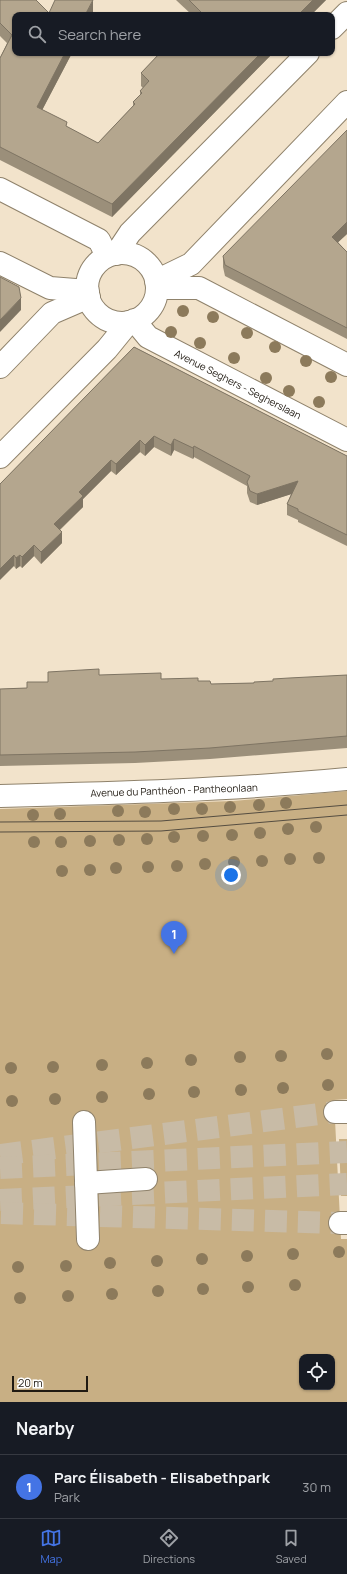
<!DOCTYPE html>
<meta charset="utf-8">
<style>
body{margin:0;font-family:Manrope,sans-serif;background:#242831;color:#f1f3f6}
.controls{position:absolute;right:12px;bottom:12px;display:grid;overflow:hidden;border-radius:8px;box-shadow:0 1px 3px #0004}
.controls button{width:36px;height:36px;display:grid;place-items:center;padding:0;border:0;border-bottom:1px solid #363941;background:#171b24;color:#f1f3f6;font:20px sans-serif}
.scale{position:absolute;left:12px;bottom:10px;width:76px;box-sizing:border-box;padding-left:4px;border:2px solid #201a12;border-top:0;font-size:11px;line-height:14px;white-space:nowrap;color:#201a12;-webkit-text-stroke:3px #fff;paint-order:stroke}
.you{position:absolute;left:231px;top:875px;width:14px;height:14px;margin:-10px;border:3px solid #fff;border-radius:50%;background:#1a73e8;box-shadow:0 0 0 6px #1a73e833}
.badge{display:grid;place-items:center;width:26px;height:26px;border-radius:50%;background:#4474e5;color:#fff;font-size:13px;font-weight:700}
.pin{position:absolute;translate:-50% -33px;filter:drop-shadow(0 1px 2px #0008)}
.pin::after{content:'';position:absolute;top:21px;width:14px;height:12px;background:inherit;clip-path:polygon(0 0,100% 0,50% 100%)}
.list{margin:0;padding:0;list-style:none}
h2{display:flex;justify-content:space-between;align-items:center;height:52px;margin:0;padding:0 16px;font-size:17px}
h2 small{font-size:13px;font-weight:400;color:#9ea1a6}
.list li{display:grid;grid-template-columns:26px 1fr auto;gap:12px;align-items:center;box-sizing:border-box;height:64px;padding:0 16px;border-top:1px solid #363941}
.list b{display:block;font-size:15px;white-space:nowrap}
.list p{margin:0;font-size:13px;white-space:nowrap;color:#9ea1a6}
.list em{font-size:13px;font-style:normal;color:#9ea1a6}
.icon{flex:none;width:22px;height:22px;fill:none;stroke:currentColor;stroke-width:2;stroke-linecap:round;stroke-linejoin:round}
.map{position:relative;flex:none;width:347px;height:1402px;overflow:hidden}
.search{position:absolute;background:#171b24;box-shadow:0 1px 3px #0004;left:12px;right:12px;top:12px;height:44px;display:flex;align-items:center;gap:10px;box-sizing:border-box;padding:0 14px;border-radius:8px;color:#9ea1a6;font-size:15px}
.sheet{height:116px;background:#171b24}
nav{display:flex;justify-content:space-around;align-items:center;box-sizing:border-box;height:56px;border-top:1px solid #363941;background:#171b24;font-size:11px;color:#9ea1a6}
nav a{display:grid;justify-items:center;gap:2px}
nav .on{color:#4474e5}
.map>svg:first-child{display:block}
.green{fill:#c8af84;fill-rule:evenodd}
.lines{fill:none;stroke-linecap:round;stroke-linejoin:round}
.highway-tunnel{stroke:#c8bba6;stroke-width:22;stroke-dasharray:22 11;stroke-linecap:butt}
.street-casing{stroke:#8f826b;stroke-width:24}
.primary-casing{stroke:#8f826b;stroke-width:24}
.highway-casing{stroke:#8f826b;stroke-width:24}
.street{stroke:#fff;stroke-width:22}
.primary{stroke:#fff;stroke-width:22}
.highway{stroke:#fff;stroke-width:22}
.tram{stroke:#554d41;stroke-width:1}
.tree{fill:#8c7a5b}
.wall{fill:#9b8f7a}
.shaded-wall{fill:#7e7463}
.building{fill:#b4a68e;stroke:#7e7463}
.labels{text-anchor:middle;stroke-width:3;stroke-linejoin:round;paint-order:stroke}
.street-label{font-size:10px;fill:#201a12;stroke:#fff}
</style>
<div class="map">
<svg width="347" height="1402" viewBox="0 0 347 1402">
<rect width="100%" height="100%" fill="#f2e3cb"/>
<!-- green -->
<g class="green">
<path d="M347 791V1099L334 1100 341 1239H347V1402H0V809L233 801ZM302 1357H332V1387H302Z"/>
<polygon points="339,1139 347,1139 347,1196 341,1196"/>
</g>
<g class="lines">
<!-- highway-tunnel -->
<g class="highway-tunnel">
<polyline points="0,1155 335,1112"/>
<polyline points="0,1168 347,1152"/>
<polyline points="0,1200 347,1184"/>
<polyline points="1,1213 340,1223"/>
</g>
<defs>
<g id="street">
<polyline points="332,28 347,13"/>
<polyline points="0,189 99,240 107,256"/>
<circle cx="122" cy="288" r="35"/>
<polyline points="116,254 130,233 308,53"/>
<polyline points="0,263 50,288 88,291"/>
<polyline points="156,281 191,264 347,102"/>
<polyline points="157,288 199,288 347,365"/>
<polyline points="134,320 148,337 347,440"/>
<polyline points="0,367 52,313 89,297"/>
<polyline points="0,457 107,349 129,322"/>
<polyline points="84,1122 88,1239"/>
<polyline points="86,1183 146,1179"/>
</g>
<path id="primary" d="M0 796C116 793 231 790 347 779"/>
<g id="highway">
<polyline points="335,1112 347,1112"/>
<polyline points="340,1223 347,1223"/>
</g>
</defs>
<!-- street casing -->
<use href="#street" class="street-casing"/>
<!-- primary casing -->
<use href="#primary" class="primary-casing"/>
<!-- highway casing -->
<use href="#highway" class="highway-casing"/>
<!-- street -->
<use href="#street" class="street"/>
<!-- primary -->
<use href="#primary" class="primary"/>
<!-- highway -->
<use href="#highway" class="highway"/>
<!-- tram -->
<g class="tram">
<polyline points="0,822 161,821 347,805"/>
<polyline points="0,832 161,831 347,815"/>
</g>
</g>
<!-- trees -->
<g class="tree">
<circle cx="183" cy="311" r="6"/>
<circle cx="213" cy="317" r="6"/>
<circle cx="171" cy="332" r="6"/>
<circle cx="247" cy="333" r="6"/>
<circle cx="200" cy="343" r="6"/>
<circle cx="275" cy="347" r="6"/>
<circle cx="234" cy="358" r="6"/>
<circle cx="306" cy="361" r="6"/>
<circle cx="331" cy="377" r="6"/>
<circle cx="266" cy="378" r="6"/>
<circle cx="289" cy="391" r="6"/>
<circle cx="319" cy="402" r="6"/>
<circle cx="286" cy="803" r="6"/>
<circle cx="259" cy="805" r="6"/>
<circle cx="230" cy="807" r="6"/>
<circle cx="174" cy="809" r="6"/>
<circle cx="202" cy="809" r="6"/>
<circle cx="118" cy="811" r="6"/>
<circle cx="145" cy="812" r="6"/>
<circle cx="60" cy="814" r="6"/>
<circle cx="33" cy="815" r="6"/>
<circle cx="316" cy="827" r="6"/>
<circle cx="288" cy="829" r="6"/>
<circle cx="260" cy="833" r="6"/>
<circle cx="232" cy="835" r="6"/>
<circle cx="203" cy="836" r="6"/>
<circle cx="174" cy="837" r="6"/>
<circle cx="147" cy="839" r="6"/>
<circle cx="119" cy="840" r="6"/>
<circle cx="90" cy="841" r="6"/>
<circle cx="34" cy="842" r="6"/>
<circle cx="61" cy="842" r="6"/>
<circle cx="319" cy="858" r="6"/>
<circle cx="290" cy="859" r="6"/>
<circle cx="262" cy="861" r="6"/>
<circle cx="234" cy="862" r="6"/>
<circle cx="205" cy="864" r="6"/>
<circle cx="177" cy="866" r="6"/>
<circle cx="148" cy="867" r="6"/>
<circle cx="116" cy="868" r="6"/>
<circle cx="90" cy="870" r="6"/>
<circle cx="62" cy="871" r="6"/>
<circle cx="327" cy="1054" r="6"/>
<circle cx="281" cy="1056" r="6"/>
<circle cx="240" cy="1057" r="6"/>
<circle cx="191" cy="1060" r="6"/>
<circle cx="147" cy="1063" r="6"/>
<circle cx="102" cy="1065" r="6"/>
<circle cx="53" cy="1067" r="6"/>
<circle cx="11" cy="1068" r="6"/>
<circle cx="328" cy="1085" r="6"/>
<circle cx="283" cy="1088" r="6"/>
<circle cx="241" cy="1090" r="6"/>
<circle cx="194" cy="1092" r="6"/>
<circle cx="149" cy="1094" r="6"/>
<circle cx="102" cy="1097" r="6"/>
<circle cx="55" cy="1099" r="6"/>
<circle cx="12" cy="1101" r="6"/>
<circle cx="339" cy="1252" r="6"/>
<circle cx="293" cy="1254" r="6"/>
<circle cx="247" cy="1256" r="6"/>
<circle cx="202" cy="1259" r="6"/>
<circle cx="157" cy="1261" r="6"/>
<circle cx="110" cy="1263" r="6"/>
<circle cx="66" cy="1266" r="6"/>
<circle cx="18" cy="1267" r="6"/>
<circle cx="295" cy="1285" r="6"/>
<circle cx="248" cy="1287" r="6"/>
<circle cx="203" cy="1289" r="6"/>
<circle cx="158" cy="1291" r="6"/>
<circle cx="112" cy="1294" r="6"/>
<circle cx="68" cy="1296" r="6"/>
<circle cx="20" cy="1298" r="6"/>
</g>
<!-- wall -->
<g class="wall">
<polygon points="0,0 49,13 93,13 15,53 72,53 42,110 67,127 98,143 133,106 133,102 140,95 140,91 143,88 141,86 141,73 160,53 273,53 112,217 0,160 0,58 7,43 0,36"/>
<polygon points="176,0 326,0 311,15 192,15"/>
<polygon points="347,234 338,242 347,252 347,339 225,276 223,267 223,256"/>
<polygon points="134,347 347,456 347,546 298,522 298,520 287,515 287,504 291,494 257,505 250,502 247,493 247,486 194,457 193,459 174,450 171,456 154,447 145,456 140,452 116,475 111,471 83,499 83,507 60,530 62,543 41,564 34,556 22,568 20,566 16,569 14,566 0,484"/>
<polygon points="99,675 161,679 198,681 211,684 254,683 273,681 347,675 347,748 210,759 135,763 0,766 0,689 27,688 48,682"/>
</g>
<!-- shaded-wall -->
<g class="shaded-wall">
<polygon points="93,0 93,13 92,15 85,15"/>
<polygon points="313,0 326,0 311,15 298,15"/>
<polygon points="65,53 72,53 37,120 37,107"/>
<polygon points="261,53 273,53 112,217 112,204"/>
<polygon points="347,222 347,234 332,248 332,237"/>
<polygon points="21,298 21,310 0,332 0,320"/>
<polygon points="154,436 154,447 145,456 145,445"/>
<polygon points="174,439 174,450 171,456 171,445"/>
<polygon points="140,440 140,452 116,475 116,464"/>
<polygon points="194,446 194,457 193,459 193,448"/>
<polygon points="111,460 111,471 83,499 83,507 54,535 54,524 79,492"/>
<polygon points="298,481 298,492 257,505 257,494"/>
<polygon points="62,532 62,543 41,564 41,552"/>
<polygon points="34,545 34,556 22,568 22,557"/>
<polygon points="14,555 14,566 0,580 0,569"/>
<polygon points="20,555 20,566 16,569 16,558"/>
</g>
<!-- building -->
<g class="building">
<polygon points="0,0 36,0 49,13 55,0 93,0 85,15 15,15 15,53 65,53 37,107 67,122 66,126 98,143 135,104 133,102 142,93 140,91 149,81 141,73 160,53 261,53 112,204 0,147 0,58 12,35 0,23"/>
<polygon points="189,0 313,0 298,15 202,15 203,14"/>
<polygon points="347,130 347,222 332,237 347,252 347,328 225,265 223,256"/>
<polygon points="0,277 19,287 21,298 0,320"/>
<polygon points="134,347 347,456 347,535 298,511 298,509 287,504 298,481 257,494 250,491 247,482 250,476 194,446 193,448 174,439 171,445 154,436 145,445 140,440 116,464 111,460 79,492 83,496 54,524 62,532 41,552 34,545 22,557 20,555 16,558 14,555 0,569 0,484"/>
<polygon points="99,669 99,675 161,673 161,679 198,678 198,681 210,681 211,684 254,683 254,682 273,681 273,679 289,678 347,675 347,736 210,748 135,752 0,755 0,689 27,688 27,682 48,682 48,672"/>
</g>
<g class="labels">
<!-- street labels -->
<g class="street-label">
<text transform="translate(238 384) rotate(27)" y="4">Avenue Seghers - Segherslaan</text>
<text transform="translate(174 790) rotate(-2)" y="4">Avenue du Panthéon - Pantheonlaan</text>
</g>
</g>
</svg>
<div class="controls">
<button><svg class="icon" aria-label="locate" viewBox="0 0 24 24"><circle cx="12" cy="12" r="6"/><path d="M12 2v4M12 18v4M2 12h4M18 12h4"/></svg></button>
</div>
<div class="scale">20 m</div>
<div class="you"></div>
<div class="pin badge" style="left:174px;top:954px">1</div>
<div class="search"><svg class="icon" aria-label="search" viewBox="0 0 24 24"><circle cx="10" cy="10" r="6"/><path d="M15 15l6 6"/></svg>Search here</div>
</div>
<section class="sheet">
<h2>Nearby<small></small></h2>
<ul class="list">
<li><span class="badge">1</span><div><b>Parc Élisabeth - Elisabethpark</b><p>Park</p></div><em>30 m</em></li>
</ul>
</section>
<nav>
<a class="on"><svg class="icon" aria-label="map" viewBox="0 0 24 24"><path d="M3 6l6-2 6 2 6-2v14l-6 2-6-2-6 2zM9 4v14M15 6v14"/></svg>Map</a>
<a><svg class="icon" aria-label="directions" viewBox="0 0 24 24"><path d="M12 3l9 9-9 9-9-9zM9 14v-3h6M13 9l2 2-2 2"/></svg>Directions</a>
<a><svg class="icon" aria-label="saved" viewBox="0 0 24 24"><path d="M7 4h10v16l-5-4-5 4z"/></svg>Saved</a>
</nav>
